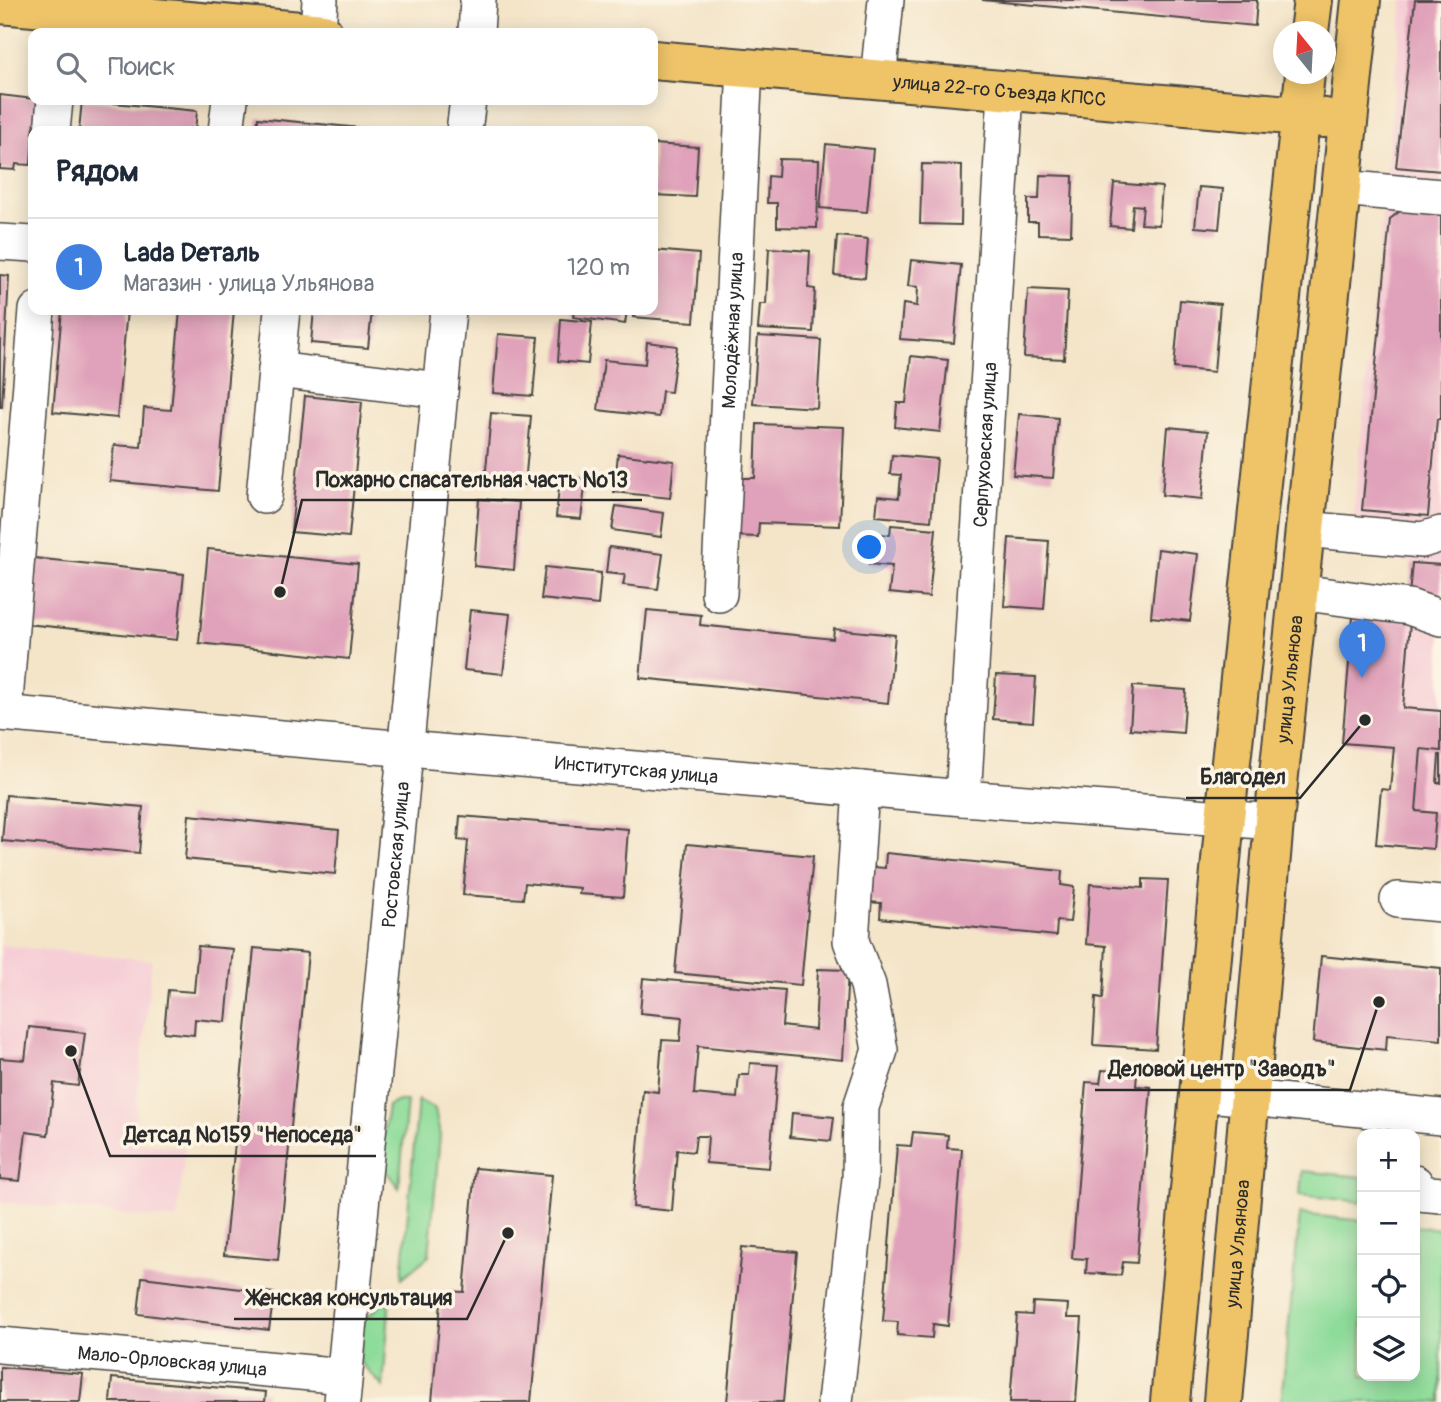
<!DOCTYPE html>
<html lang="ru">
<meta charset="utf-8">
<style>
body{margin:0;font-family:Pangolin,sans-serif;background:#f6f6f7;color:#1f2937}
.controls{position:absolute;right:21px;bottom:21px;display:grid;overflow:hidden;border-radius:14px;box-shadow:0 4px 18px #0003}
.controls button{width:63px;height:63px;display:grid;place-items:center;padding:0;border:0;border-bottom:2px solid #e0e1e3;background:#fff;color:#1f2937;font:35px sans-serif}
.compass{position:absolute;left:1273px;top:21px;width:63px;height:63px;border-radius:50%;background:#fff;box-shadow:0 4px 18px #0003;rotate:342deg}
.you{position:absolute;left:870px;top:548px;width:24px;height:24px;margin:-18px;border:5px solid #fff;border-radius:50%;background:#1a73e8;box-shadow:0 0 0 10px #1a73e833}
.badge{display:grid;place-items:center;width:46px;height:46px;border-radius:50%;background:#ea580c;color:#fff;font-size:23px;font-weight:700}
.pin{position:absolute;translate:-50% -58px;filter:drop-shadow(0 2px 4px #0008)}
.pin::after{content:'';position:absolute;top:37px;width:24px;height:21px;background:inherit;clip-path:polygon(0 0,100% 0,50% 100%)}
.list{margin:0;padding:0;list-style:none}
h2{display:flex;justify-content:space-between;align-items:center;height:91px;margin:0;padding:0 28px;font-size:30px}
h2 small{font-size:23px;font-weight:400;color:#747a83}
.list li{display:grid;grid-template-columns:46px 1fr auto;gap:21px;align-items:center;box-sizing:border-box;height:98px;padding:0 28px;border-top:2px solid #e0e1e3}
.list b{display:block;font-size:26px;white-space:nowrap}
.list p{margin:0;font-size:23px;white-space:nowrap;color:#747a83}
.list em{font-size:23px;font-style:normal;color:#747a83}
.icon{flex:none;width:38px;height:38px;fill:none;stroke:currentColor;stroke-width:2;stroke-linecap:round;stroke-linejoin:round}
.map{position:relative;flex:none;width:1441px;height:1402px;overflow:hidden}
.search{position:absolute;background:#fff;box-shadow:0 4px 18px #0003;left:28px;top:28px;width:630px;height:77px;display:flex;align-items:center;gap:18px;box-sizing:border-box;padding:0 24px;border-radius:14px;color:#747a83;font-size:26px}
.panel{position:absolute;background:#fff;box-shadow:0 4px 18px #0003;left:28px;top:126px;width:630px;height:189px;border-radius:14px}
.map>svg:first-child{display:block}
.built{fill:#f6cfd6}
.green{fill:#8edc9a;stroke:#5c8462;stroke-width:2}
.building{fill:#e0a2ba}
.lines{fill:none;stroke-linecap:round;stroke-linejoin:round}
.minor-casing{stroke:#494743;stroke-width:38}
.major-casing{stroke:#494743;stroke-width:42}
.minor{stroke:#fff;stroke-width:35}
.major{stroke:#efc469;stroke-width:38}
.labels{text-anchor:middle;stroke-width:7;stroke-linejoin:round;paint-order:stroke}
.street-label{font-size:19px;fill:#2b2b2b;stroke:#fcf5e5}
.leader{fill:none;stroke:#2b2b2b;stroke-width:2.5}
.callout-dot{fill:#2b2b2b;stroke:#fcf5e5;stroke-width:2.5}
.callout-label{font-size:21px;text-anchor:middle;font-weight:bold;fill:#2b2b2b;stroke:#fcf5e5;stroke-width:7;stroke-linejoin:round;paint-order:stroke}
</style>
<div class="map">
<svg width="1441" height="1402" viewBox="0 0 1441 1402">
<rect width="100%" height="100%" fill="#fcf5e5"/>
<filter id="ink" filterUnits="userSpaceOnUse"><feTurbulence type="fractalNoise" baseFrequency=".0143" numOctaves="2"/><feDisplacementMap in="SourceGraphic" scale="14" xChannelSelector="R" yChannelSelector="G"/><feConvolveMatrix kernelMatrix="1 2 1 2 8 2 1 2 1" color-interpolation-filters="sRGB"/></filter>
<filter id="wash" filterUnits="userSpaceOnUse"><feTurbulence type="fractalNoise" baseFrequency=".00686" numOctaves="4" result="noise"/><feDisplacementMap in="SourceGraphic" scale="28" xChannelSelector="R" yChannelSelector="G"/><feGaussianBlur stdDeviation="1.57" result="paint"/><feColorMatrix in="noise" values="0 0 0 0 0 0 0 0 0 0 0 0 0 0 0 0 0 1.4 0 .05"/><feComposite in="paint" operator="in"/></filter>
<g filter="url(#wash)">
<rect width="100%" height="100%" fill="#f4e5c9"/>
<!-- built -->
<g class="built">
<polygon points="1403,0 1441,0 1441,850 1376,844 1381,789 1390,789 1393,747 1342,743 1353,617 1409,595 1412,563 1350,553"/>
<polygon points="0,945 152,960 133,1142 185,1148 177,1220 0,1202"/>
</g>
<!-- green -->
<g class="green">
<polygon points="418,1100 435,1109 440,1135 429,1256 402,1278"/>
<polygon points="398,1101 407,1101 399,1188 379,1162 388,1106"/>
<polygon points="1302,1171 1362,1177 1362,1202 1300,1195"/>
<polygon points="1300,1214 1362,1221 1362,1376 1415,1376 1415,1226 1441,1229 1441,1402 1281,1402"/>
<polygon points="390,1297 383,1387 359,1361 364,1319"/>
</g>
<g id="blocks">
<!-- building -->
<g class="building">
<polygon points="982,0 1257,0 1255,26"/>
<polygon points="1415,0 1441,0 1441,171 1396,167"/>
<polygon points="0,95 43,100 33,131 31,165 16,164 15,170 0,169"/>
<polygon points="82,100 197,111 195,131 79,131"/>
<polygon points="258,118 370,129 370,131 257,131"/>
<polygon points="653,144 698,147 695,197 653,195"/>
<polygon points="826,144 873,149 867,212 820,208"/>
<polygon points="779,159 819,160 817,228 777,227 777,203 767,203 768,176 778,177"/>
<polygon points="922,164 962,165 961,225 920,224"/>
<polygon points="1040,175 1073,176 1071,235 1038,234 1038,222 1028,222 1028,199 1039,199"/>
<polygon points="1114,183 1162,187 1159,225 1141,224 1143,206 1133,205 1131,228 1110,226"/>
<polygon points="1199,187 1223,189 1219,229 1195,227"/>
<polygon points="1405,207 1441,210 1441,419 1437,419 1428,516 1362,510 1390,219"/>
<polygon points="837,236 868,239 865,278 834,275"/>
<polygon points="769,248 810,251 808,288 815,289 813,332 758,329 760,304 766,304"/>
<polygon points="653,250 699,254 694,322 633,317 634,310 653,310"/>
<polygon points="911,260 961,265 954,343 900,339 903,304 917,306 918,287 908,286"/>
<polygon points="0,275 9,276 2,407 0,407"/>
<polygon points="1028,289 1068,291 1064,359 1024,357"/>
<polygon points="1180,300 1220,304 1214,372 1174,368"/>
<polygon points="62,310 127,310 117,418 53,412"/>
<polygon points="180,310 234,310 218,491 110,481 114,445 141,447 144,408 171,410"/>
<polygon points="314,310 372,310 368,348 311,343"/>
<polygon points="574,310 627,310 625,324 573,317"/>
<polygon points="561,319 592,322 588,364 558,361"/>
<polygon points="498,334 538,337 533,396 493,393"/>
<polygon points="758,336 821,340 817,408 753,404"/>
<polygon points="647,342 677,346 671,392 662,391 659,417 598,410 604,360 645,364"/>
<polygon points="911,356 948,360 940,432 895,427 897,403 906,403"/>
<polygon points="305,396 362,402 349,537 291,532"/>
<polygon points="491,413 531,416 525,485 485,481"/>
<polygon points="1019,414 1058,418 1053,478 1013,475"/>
<polygon points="757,424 844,427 840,526 759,523 758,537 733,536 735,478 755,478"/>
<polygon points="1168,427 1208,431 1202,499 1162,495"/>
<polygon points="618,454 674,461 670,498 614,492"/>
<polygon points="892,455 937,459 931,521 876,516 878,496 899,498 901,475 890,474"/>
<polygon points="560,477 586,479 581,519 556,517"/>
<polygon points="479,499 519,502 514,570 474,566"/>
<polygon points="616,506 664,513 661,537 612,530"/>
<polygon points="891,525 936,529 929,597 889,593 892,566 869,564 872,533 890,535"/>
<polygon points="1009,538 1049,541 1044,609 1004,606"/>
<polygon points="609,547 663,554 658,589 623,585 625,575 606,573"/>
<polygon points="208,549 358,564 349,659 199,643"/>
<polygon points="1158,549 1198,554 1190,621 1151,617"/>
<polygon points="34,558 184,574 177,640 27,624"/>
<polygon points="1412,563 1441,565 1441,598 1409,595"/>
<polygon points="545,567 601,573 598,605 541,599"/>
<polygon points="470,610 510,614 503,674 464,670"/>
<polygon points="647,610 701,615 700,625 833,639 834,629 895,635 888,703 640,678"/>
<polygon points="1353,617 1410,622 1403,708 1441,711 1441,751 1421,749 1416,811 1436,813 1433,849 1376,844 1381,789 1390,790 1394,747 1342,743"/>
<polygon points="996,675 1036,677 1033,722 993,719"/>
<polygon points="1133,686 1186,690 1183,733 1130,729"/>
<polygon points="1439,755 1441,755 1441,783 1437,783"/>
<polygon points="6,795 143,807 139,853 2,841"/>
<polygon points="189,815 339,830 335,874 185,859"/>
<polygon points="460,816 628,829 623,897 579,894 580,888 525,883 523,899 463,895 468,841 458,840"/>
<polygon points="687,844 813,856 801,985 675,973"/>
<polygon points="886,853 1062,871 1061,885 1074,887 1070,922 1057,921 1056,936 880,918 881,903 868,902 872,867 885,868"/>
<polygon points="1143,879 1168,880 1156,1049 1093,1045 1096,997 1103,998 1106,946 1086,944 1090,884 1143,888"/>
<polygon points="198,946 233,949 226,1022 195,1019 194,1035 164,1032 168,990 194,992"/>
<polygon points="254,948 308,953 278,1260 224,1255"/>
<polygon points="1321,956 1441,968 1441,1040 1387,1035 1386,1050 1313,1042"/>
<polygon points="818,969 848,970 843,1060 698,1046 694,1094 737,1098 739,1075 749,1075 750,1063 778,1065 769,1168 706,1163 708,1136 696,1136 694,1152 677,1150 672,1211 633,1207 643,1090 658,1092 662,1040 680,1041 682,1017 640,1013 643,978 785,990 782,1026 815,1030"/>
<polygon points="29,1027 85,1033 78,1086 54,1083 48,1135 26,1132 20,1181 0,1179 0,1058 25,1060"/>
<polygon points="1102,1070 1137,1073 1136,1086 1151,1087 1137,1263 1123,1262 1121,1275 1086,1273 1087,1259 1072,1258 1086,1082 1100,1083"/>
<polygon points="792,1113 834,1117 831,1141 790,1137"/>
<polygon points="913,1132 948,1135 947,1148 962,1149 948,1326 933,1324 932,1338 897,1335 898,1322 883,1321 897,1145 911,1146"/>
<polygon points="475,1168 552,1175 531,1402 432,1402 442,1291 464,1292"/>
<polygon points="742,1247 797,1252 783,1402 727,1402"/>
<polygon points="142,1277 274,1293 269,1330 138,1314"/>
<polygon points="1033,1302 1068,1304 1067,1318 1082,1318 1076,1402 1010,1402 1017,1314 1032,1315"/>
<polygon points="0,1367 83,1374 80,1402 0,1402"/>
<polygon points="112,1378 266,1392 265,1402 110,1402"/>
</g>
</g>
</g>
<g filter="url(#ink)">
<use href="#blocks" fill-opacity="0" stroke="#494743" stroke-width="2"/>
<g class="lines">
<defs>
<g id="minor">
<polyline points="318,33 320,0"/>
<polyline points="476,33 478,0"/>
<polyline points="878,80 886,0"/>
<polyline points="52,131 55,100"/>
<polyline points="226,131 230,100"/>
<polyline points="464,131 468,100"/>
<polyline points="1341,188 1441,197"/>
<polyline points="0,242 33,244"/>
<polyline points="276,370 440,390"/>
<polyline points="264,496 282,310"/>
<polyline points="1304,529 1422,540 1441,534"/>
<polyline points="1299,592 1409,607 1441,618"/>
<path id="s1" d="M719 594 745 67"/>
<path id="s2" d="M0 713 963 798 1274 822"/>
<polyline points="4,713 37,310"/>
<path id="s3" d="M963 798 1006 92"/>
<polyline points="1398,900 1441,904"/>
<polyline points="1199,1093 1441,1117"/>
<polyline points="1415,1183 1419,1193 1441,1195"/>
<path id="s4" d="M0 1345 344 1376"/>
<path id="s5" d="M342 1402 448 310"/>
<polyline points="835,1402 860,1179 861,1107 880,1050 868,985 851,941 861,789"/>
</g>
<g id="major">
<polyline points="0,4 323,33"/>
<polyline points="1309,32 1313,0"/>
<path id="s6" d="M653 60 1325 118"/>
<polyline points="1170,1402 1225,818 1305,74"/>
<path id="s7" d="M1223 1402 1274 822 1361 0"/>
</g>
</defs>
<!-- minor casing -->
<use href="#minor" class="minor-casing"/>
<!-- major casing -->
<use href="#major" class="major-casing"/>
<!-- minor -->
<use href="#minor" class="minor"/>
<!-- major -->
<use href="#major" class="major"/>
</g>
</g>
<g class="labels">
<!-- street labels -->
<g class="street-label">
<text dy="7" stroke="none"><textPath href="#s6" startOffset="348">улица 22-го Съезда КПСС</textPath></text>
<text dy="7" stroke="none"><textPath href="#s1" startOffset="264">Молодёжная улица</textPath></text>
<text dy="7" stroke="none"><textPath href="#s3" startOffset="354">Серпуховская улица</textPath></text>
<text dy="7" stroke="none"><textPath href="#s7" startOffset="726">улица Ульянова</textPath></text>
<text dy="7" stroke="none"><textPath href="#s2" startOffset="639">Институтская улица</textPath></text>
<text dy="7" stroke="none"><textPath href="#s5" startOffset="550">Ростовская улица</textPath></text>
<text dy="7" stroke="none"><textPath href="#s7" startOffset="159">улица Ульянова</textPath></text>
<text dy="7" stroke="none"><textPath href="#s4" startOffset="173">Мало-Орловская улица</textPath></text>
</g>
</g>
<!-- callouts -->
<path class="leader" d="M280 592L302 500H642M1365 720L1300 798H1186M1379 1002L1350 1090H1095M71 1051L110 1156H376M508 1233L467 1319H234"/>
<g class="callout-dot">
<circle cx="280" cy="592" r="7"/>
<circle cx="1365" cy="720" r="7"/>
<circle cx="1379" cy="1002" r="7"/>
<circle cx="71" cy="1051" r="7"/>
<circle cx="508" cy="1233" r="7"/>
</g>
<g class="callout-label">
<text x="472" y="487">Пожарно спасательная часть №13</text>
<text x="1243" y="784">Благодел</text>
<text x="1222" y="1076">Деловой центр "Заводъ"</text>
<text x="243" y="1142">Детсад №159 "Непоседа"</text>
<text x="350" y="1305">Женская консультация</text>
</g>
</svg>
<div class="controls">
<button>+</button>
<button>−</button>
<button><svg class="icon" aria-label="locate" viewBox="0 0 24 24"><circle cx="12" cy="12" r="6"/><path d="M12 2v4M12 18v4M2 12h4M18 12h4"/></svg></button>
<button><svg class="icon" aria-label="layers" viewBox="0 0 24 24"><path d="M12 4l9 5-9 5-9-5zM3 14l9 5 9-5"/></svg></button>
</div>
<svg class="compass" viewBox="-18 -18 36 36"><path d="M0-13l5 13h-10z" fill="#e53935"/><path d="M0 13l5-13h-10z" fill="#747a83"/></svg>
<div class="you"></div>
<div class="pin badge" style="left:1362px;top:678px;background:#3f7fe0">1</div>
<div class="search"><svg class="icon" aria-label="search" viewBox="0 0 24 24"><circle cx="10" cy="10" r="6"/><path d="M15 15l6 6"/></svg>Поиск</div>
<section class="panel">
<h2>Рядом<small></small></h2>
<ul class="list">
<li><span class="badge" style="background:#3f7fe0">1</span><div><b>Lada Dеталь</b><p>Магазин · улица Ульянова</p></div><em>120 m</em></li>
</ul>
</section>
</div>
